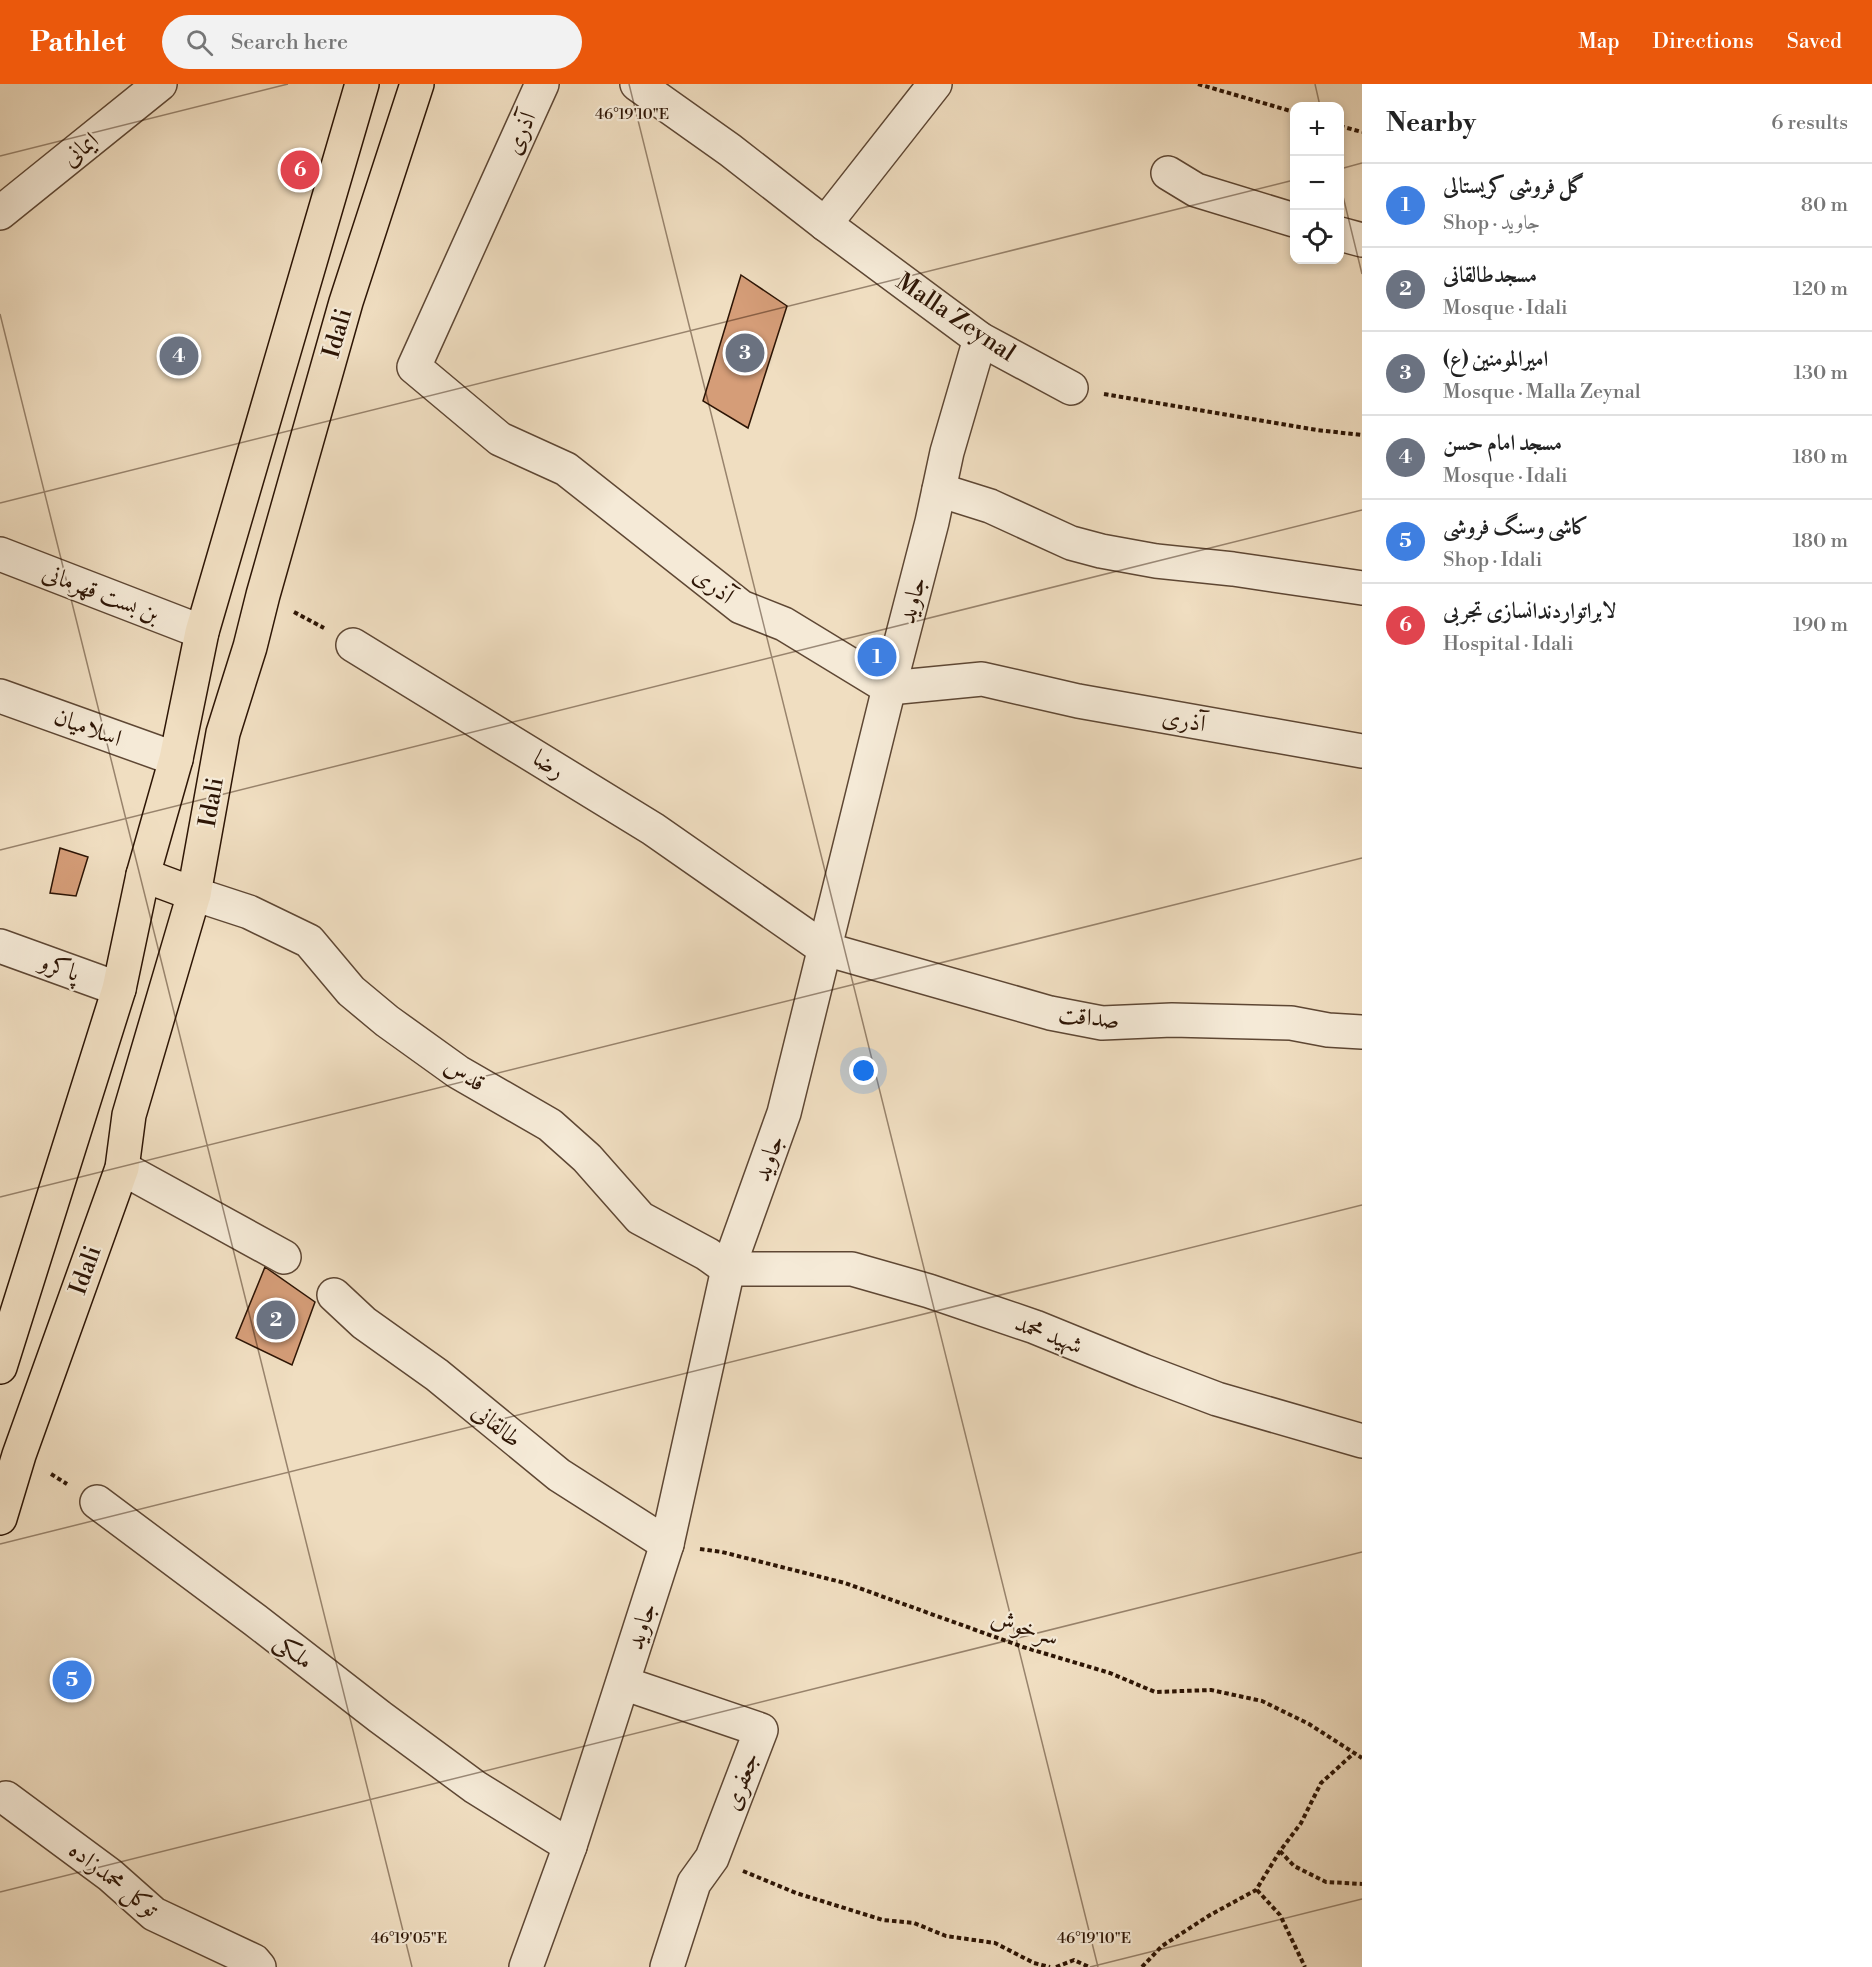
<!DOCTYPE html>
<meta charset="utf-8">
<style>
body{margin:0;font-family:"Libre Bodoni",Amiri,serif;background:#f2f2f2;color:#222}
.controls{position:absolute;right:18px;top:18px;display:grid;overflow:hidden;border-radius:12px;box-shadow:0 3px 9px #0003}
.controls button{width:54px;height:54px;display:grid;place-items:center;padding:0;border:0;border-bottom:2px solid #e0e0e0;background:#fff;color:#222;font:30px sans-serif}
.you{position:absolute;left:864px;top:987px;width:21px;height:21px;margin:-15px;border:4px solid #fff;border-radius:50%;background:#1a73e8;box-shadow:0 0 0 9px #1a73e833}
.badge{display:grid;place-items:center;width:39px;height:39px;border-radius:50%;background:#ea580c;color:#fff;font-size:20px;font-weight:700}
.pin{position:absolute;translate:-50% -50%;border:3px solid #fff;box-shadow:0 2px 6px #0006}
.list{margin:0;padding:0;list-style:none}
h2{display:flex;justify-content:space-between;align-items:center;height:78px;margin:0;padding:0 24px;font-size:26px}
h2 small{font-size:20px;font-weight:400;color:#767676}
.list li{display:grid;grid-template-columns:39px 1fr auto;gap:18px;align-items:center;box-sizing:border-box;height:84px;padding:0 24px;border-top:2px solid #e0e0e0}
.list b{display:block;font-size:22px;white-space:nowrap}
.list p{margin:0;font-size:20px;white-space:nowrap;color:#767676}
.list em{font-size:20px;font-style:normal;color:#767676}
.icon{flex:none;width:33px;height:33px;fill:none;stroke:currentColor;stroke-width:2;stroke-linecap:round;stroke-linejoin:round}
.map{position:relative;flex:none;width:1362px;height:1883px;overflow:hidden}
header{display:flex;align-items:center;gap:36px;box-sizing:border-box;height:84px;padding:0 30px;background:#ea580c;color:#fff}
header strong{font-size:28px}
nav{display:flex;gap:33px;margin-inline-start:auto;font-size:21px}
.search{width:420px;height:54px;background:#f2f2f2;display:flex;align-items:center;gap:15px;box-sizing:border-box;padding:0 21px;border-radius:33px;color:#767676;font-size:22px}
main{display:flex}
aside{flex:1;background:#fff}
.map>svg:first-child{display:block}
.building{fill:#d59d78;stroke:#2d1505;stroke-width:1.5}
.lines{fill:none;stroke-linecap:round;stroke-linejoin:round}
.minor-casing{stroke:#5e4734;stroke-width:36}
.major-casing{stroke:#2d1505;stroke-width:36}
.path{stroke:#2d1505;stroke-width:4;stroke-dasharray:4.5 3;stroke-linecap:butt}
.minor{stroke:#f5ead7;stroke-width:33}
.major{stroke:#f0dec1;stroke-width:33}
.ticks{fill:none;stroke:#2d1505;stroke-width:1.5;stroke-opacity:0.45}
.labels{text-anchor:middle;stroke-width:4.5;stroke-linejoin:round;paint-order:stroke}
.street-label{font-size:24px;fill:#2d1505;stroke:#f5ead7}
.ticks-label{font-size:15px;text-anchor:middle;fill:#2d1505;stroke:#f5ead7;stroke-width:4.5;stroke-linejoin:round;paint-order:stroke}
</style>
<header>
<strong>Pathlet</strong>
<div class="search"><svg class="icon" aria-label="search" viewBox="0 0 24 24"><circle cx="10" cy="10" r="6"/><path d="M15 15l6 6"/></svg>Search here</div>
<nav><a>Map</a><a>Directions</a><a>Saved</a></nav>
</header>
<main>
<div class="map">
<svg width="1362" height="1883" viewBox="0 0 1362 1883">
<rect width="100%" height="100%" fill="#f0dec1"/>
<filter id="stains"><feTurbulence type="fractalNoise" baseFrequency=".00333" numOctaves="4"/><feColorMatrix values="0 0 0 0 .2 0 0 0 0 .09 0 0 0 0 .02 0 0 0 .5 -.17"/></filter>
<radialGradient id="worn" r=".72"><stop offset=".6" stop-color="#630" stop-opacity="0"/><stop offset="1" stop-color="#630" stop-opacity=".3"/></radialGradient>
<!-- building -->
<g class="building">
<polygon points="741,191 787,222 748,344 703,317"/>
<polygon points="60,764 88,773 76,812 50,809"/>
<polygon points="265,1183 315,1218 292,1281 236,1254"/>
</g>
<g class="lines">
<defs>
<g id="minor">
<polyline points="542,0 414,283 500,355 566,385 741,523 784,540 889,604 982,595 1078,617 1362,667"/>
<polyline points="637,0 730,66 825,140 980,255 1071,304"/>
<polyline points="1168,89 1196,106 1294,136"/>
<polyline points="0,129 160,0"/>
<polyline points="825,140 935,0"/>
<polyline points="1340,150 1362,156"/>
<polyline points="939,406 990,422 1071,459 1101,467 1156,477 1233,485 1362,504"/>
<polyline points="0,470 202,548"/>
<polyline points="353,561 653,745 825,865 1050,929 1102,939 1172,936 1291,939 1328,946 1362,948"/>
<polyline points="0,612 176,675"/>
<polyline points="194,810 249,828 309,857 351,907 387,937 458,988 550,1041 587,1074 640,1134 707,1170 728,1185"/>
<polyline points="0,862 119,905"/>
<polyline points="122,1084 284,1173"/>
<polyline points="728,1185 852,1185 929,1207 1035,1243 1143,1287 1217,1315 1362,1357"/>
<polyline points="334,1211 364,1239 437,1291 559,1391 667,1460"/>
<polyline points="97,1418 255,1536 380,1633 475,1703 570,1762"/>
<polyline points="623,1599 761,1646 712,1774 694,1799 667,1883"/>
<polyline points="6,1714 110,1791 154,1830 254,1877 259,1883"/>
<polyline points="526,1883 570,1762 667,1460 728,1185 784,1029 889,604 932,438 947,368 980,255"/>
</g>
<g id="major">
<polyline points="143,791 194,810"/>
<polyline points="0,1283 119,905 143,791 176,675 202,548 362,0"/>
<polyline points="0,1434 19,1371 122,1084 129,1031 194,810 223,649 250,563 263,511 346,218 417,0"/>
</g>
</defs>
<!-- minor casing -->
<use href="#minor" class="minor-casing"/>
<!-- major casing -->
<use href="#major" class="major-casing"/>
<!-- path -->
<g class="path">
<polyline points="1198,0 1294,28"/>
<polyline points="1340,42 1362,48"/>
<polyline points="1104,310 1317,346 1362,351"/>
<polyline points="294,528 324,544"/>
<polyline points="51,1390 67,1400"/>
<polyline points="700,1465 722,1468 845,1499 1023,1563 1110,1589 1155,1608 1211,1606 1262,1617 1309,1640 1362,1674"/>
<polyline points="1280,1767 1294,1782 1326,1798 1362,1800"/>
<polyline points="743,1787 796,1809 883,1836 914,1839 946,1852 995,1859 1034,1879 1050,1883"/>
<polyline points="1257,1806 1280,1831 1305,1883"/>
<polyline points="1056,1883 1074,1876 1089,1883"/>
<polyline points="1142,1883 1162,1862 1210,1831 1256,1806 1280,1767 1301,1739 1321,1699 1353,1670"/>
</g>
<!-- minor -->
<use href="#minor" class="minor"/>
<!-- major -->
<use href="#major" class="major"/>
</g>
<!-- ticks -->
<path class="ticks" d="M629 0 1098 1883M1315 0 1320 22M0 72 288 0M1340 85 1362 79M1340 100 1362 190M0 230 412 1883M0 419 1294 96M0 766 1362 426M0 1113 1362 774M0 1460 1362 1121M0 1808 1362 1468M1090 1883 1362 1815"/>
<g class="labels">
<!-- street labels -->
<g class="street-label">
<text transform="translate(520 49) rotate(-66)" y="8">آذری</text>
<text transform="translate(80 65) rotate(-39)" y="8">ایمانی</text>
<text transform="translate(956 233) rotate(34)" y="8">Malla Zeynal</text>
<text transform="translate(337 249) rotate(-74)" y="8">Idali</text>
<text transform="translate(714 501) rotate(38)" y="8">آذری</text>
<text transform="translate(101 509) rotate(21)" y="8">بن بست قهرمانی</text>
<text transform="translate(912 516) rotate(-75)" y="8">جاوید</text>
<text transform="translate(1184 636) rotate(10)" y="8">آذری</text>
<text transform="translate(88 643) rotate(20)" y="8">اسلامیان</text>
<text transform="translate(549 680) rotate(32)" y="8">رضا</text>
<text transform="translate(211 718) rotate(-80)" y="8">Idali</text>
<text transform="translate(60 883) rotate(20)" y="8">پاکرو</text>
<text transform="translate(1089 933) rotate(6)" y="8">صداقت</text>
<text transform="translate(465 990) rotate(32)" y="8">قدس</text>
<text transform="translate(768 1074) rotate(-70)" y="8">جاوید</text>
<text transform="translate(85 1186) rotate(-70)" y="8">Idali</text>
<text transform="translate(1049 1250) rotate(21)" y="8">شهید محمد</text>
<text transform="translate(497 1341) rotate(39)" y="8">طالقانی</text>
<text transform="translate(641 1542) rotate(-72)" y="8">جاوید</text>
<text transform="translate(1025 1543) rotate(18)" y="8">سرخوش</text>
<text transform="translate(294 1567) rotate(38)" y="8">ملکی</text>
<text transform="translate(741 1697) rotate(-69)" y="8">جعفری</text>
<text transform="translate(114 1795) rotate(38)" y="8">توکل محمدزاده</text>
</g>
</g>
<g class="ticks-label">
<text x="632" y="35">46°19'10"E</text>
<text x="409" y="1859">46°19'05"E</text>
<text x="1094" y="1859">46°19'10"E</text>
</g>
<rect width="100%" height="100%" filter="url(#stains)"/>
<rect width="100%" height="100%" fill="url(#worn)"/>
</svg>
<div class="controls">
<button>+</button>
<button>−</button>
<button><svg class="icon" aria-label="locate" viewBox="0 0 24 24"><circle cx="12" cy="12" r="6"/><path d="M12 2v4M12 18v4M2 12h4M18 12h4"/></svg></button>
</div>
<div class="you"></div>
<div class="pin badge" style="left:877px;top:573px;background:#3f7fe0">1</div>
<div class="pin badge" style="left:276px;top:1236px;background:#6b7280">2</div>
<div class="pin badge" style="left:745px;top:269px;background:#6b7280">3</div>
<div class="pin badge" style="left:179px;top:272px;background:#6b7280">4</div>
<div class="pin badge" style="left:72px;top:1596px;background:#3f7fe0">5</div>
<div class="pin badge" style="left:300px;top:86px;background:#e0444e">6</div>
</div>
<aside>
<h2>Nearby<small>6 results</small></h2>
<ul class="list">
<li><span class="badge" style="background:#3f7fe0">1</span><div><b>گل فروشی کریستالی</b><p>Shop · جاوید</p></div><em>80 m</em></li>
<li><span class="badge" style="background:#6b7280">2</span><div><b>مسجدطالقانی</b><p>Mosque · Idali</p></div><em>120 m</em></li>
<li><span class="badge" style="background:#6b7280">3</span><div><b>امیرالمومنین (ع)</b><p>Mosque · Malla Zeynal</p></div><em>130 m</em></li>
<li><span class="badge" style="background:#6b7280">4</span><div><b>مسجد امام حسن</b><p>Mosque · Idali</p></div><em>180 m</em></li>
<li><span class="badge" style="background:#3f7fe0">5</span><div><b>کاشی وسنگ فروشی</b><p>Shop · Idali</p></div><em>180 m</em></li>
<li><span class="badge" style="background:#e0444e">6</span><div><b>لابراتواردندانسازی تجربی</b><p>Hospital · Idali</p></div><em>190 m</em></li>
</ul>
</aside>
</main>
